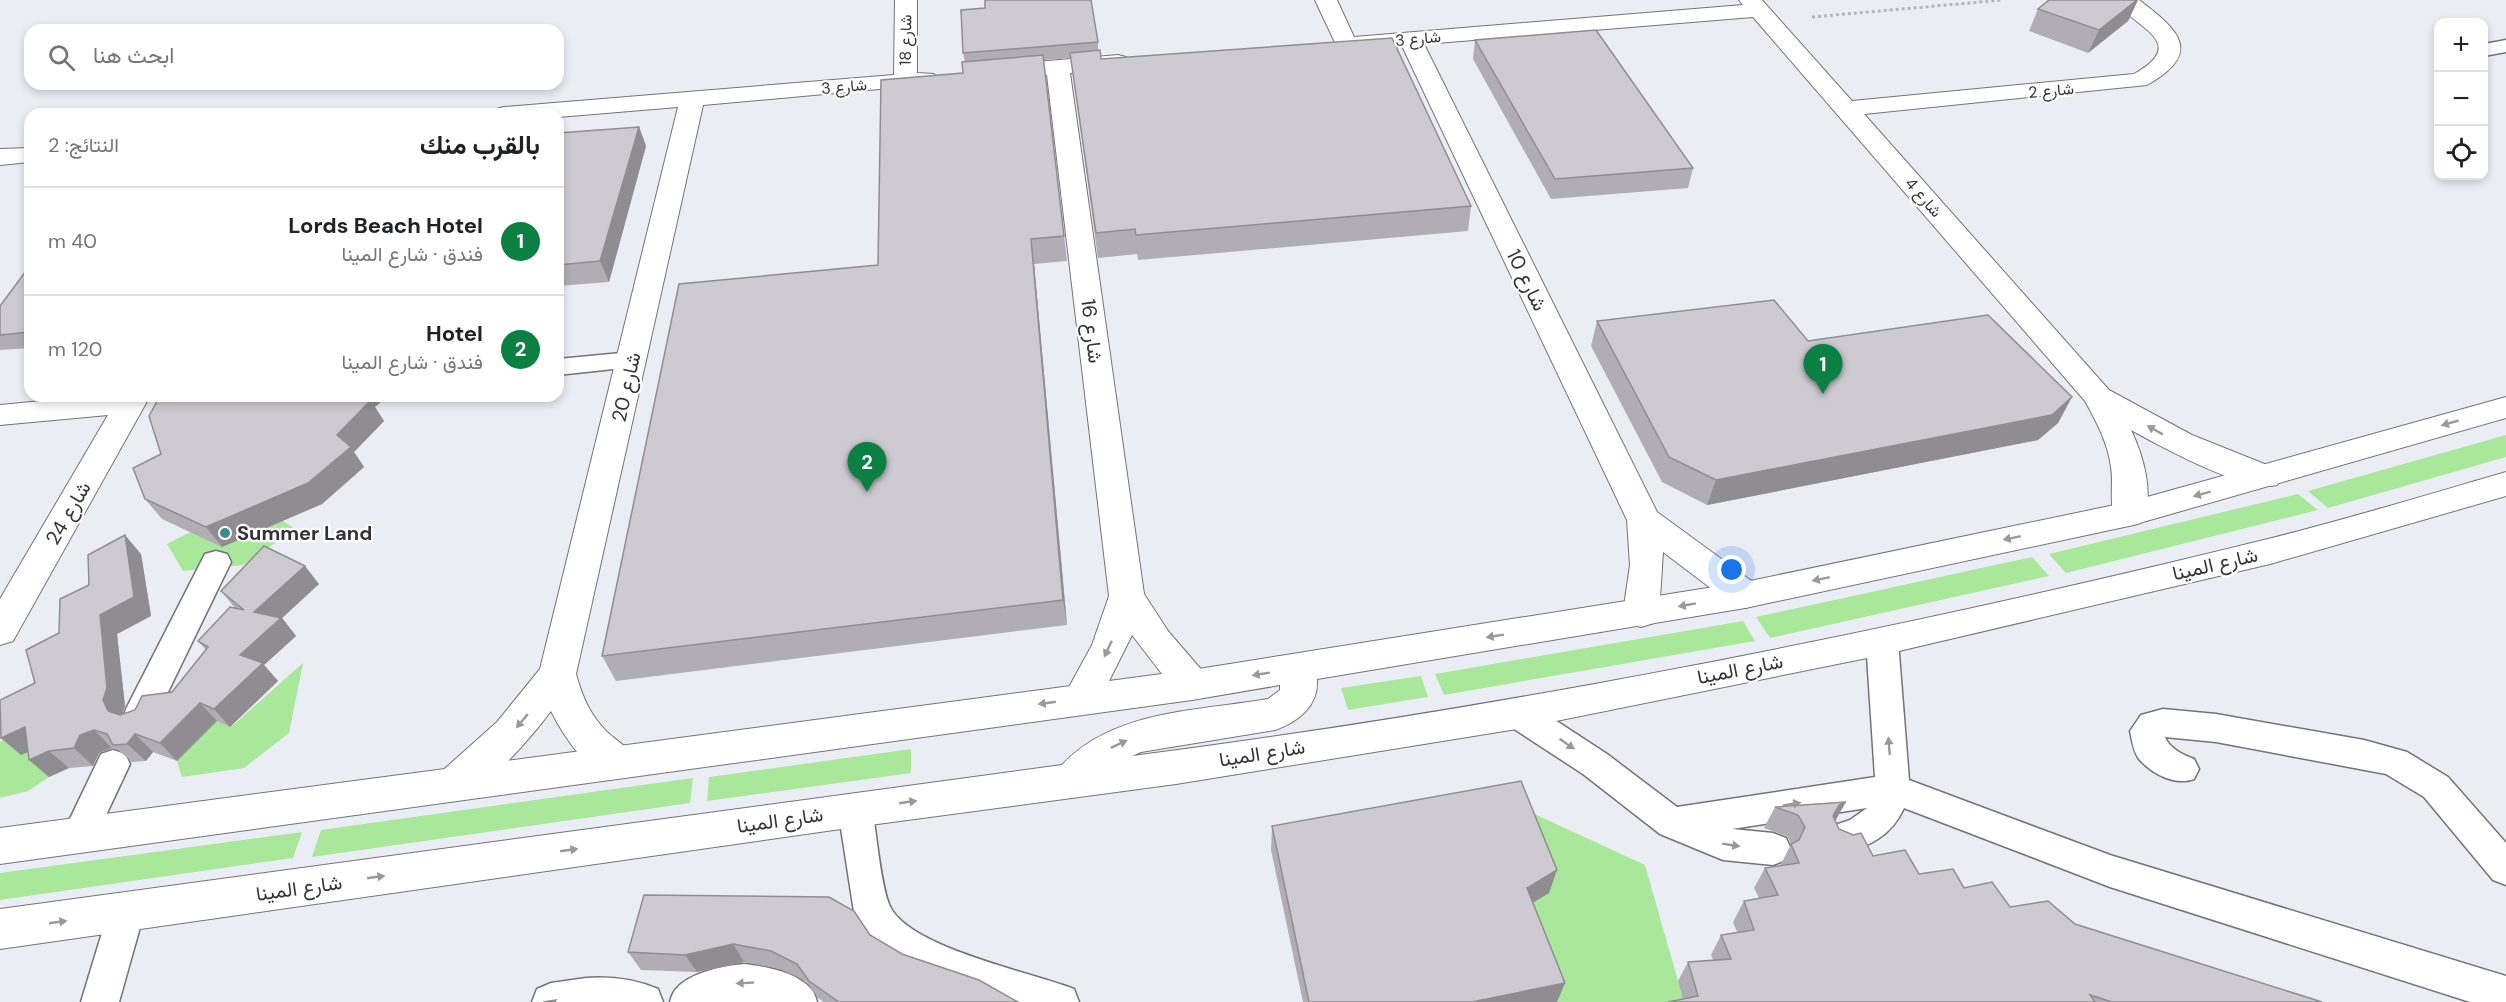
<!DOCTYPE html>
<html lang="ar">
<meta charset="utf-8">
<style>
body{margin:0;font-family:"DM Sans",Vazirmatn,sans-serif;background:#f2f2f2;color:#202124;direction:rtl}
.controls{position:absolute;right:18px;top:18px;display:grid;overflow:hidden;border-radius:12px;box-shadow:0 3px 9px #0003}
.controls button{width:54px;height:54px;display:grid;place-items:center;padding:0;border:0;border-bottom:2px solid #e0e0e0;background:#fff;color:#202124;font:30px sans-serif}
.you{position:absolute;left:1732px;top:570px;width:21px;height:21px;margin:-15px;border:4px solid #fff;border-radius:50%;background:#1a73e8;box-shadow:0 0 0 9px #1a73e833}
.badge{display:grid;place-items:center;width:39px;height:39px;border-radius:50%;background:#0b8043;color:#fff;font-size:20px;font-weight:700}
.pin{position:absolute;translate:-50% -50px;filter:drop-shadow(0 2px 3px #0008)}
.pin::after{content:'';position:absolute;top:32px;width:21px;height:18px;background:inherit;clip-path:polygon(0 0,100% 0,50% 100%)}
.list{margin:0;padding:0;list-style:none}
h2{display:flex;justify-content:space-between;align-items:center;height:78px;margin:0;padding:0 24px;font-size:26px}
h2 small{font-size:20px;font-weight:400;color:#757577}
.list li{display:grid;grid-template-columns:39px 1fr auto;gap:18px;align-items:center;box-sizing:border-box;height:108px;padding:0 24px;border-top:2px solid #e0e0e0}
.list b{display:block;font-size:22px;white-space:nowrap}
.list p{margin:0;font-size:20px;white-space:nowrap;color:#757577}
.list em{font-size:20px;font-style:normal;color:#757577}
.icon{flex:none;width:33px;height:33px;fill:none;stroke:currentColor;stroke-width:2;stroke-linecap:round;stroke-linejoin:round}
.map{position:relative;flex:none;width:2506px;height:1002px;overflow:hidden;direction:ltr}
.search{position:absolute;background:#fff;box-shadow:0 3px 9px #0003;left:24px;top:24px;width:540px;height:66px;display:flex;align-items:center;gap:15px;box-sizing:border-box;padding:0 21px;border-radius:18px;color:#757577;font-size:22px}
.panel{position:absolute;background:#fff;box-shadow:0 3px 9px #0003;left:24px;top:108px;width:540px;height:294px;border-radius:18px;direction:rtl}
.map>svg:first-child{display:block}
.green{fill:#a9e89a}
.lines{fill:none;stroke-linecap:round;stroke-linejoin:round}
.service-casing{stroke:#72737a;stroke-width:3}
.minor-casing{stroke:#72737a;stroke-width:2}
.secondary-casing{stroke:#72737a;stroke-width:2}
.path{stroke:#b3b5bb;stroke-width:3;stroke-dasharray:3 3;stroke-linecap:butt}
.service{fill:#fff;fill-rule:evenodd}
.minor{fill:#fff;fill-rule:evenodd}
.secondary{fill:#fff;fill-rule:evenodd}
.wall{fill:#b0aeb4}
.shaded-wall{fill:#908d92}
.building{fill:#cdcad1;stroke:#908d92;stroke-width:1.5}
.oneway{fill:#99999a}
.poi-dot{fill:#418793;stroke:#fff;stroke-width:2}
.labels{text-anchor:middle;stroke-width:4.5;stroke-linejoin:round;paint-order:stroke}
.far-street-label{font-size:16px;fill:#333336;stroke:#fff}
.street-label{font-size:20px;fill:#333336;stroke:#fff}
.poi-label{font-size:20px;font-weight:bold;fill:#333336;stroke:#fff;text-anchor:start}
</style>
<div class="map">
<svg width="2506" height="1002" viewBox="0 0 2506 1002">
<rect width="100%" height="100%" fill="#ebedf5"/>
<!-- green -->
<g class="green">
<polygon points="2506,435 2506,457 2328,508 2308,491"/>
<polygon points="2298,494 2318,510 2066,573 2049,554"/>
<polygon points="277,517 295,529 243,565 183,571 167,544 200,527"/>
<polygon points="2032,557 2049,576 1770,638 1756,617"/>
<polygon points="1743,621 1755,641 1444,695 1435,674"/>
<polygon points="303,663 289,733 244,768 182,777 177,761 217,721 231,727"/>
<polygon points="1421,676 1428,697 1348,710 1341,688"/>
<polygon points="18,719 21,755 44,745 49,777 28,791 0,798 0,743"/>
<polygon points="911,749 911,773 707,801 709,777"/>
<polygon points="693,778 690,803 312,857 321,830"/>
<polygon points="1515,805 1645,865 1684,1002 1556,1002 1520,910"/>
<polygon points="302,832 293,858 0,900 0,873"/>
</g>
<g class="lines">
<defs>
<g id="service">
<polygon points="2506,40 2506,52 2484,56 2484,44"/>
<polygon points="632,352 641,354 645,360 641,366 558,375 558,359"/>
<polygon points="216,551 227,554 231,562 151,727 139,731 127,727 123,717 127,707 205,554"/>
<path d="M1882 629 1893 632 1898 641 1909 780 2110 855 2506 976V1002H2470L2110 887 1904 808C1891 836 1870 846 1841 854L1829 849 1823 838 1829 827 1850 820 1867 808 1732 829 1773 833 1786 838 1791 849 1786 860 1773 865 1723 860 1660 834 1583 774 1505 723 1501 713 1505 703 1517 699 1529 703 1607 754 1677 807 1875 777 1866 641 1871 632Z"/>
<path d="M2163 709 2216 714 2364 740 2407 752 2448 777 2506 843V885L2493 880 2424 797 2386 774 2216 742 2165 737C2169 748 2183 755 2194 759L2199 769 2194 779C2175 786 2152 774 2139 759 2133 751 2132 740 2130 731L2141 715Z"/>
<polygon points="113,750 125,754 130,764 91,847 79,852 67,847 61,836 67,825 101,754"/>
<path d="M855 794 867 798 872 809C877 835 880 881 889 904 905 947 1031 972 1074 989L1079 1002H1004L910 970 879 951 854 912 838 809 843 798Z"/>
<polygon points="126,896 139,901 144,913 119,1002 81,1002 108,913 113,901"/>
<path d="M744 964C764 966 797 972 811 989 814 992 816 998 817 1002H670C671 998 673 992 676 989 690 972 724 966 744 964Z"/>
<path d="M586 978C612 976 634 979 658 989L663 1002H532L537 989 551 983Z"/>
</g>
<g id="minor">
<path d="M895 0H917V73L934 74 938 79 934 84 703 105 576 674C582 696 590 715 607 732 618 742 630 748 637 762L631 774C627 775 621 779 617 779 590 779 561 731 551 711 537 730 477 802 454 801 450 800 445 797 441 796L435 784 441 772 497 722 540 669 678 107 558 117V114H492L496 109 504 107 894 75Z"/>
<path d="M1315 0H1337L1354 37 1743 5 1739 0H1762L1852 101 2134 74C2191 42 2134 28 2114 0H2139C2179 30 2204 53 2147 85L1864 114 2109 390 2192 435 2277 469 2282 477 2277 485C2247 494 2160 446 2131 430 2143 455 2156 497 2141 523L2129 526 2117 523C2108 507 2114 485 2111 467 2108 443 2096 421 2085 401L1753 17 1424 44 1657 512 1757 585 1763 595 1757 605 1745 608 1733 605 1663 552 1659 613 1654 623 1641 627 1628 623 1623 613 1630 565 1627 520 1402 46 1348 51 1338 49Z"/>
<polygon points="1118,55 1126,57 1129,62 1126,67 1070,73 1144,594 1168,631 1205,674 1211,685 1205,696 1192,700 1179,696 1132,635 1095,709 1082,713 1069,709 1063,698 1092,645 1109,596 1047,75 1002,79 994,77 990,72 994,67 1002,65"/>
<polygon points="30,148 30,162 0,165 0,149"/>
<polygon points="94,396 150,396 13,641 0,645 0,599 108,415 0,425 0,405"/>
</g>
<path id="secondary" d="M2506 397V418L2129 526 1745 608 1317 679C1319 706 1298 722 1275 730L1141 752 1132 756C1513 707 1895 631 2268 539 2348 519 2427 495 2506 472V496L2270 564 1882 655 1517 729 1176 784 855 827 0 949V909L1062 765C1113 710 1198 711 1268 699L1280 690V685L1192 700 0 864V828L1192 670 1745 582 2129 502Z"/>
</defs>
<!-- service casing -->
<use href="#service" class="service-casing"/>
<!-- minor casing -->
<use href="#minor" class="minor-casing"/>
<!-- secondary casing -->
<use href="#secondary" class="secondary-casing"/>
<!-- path -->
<polyline class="path" points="1812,17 2003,0"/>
<!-- service -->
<use href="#service" class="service"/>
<!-- minor -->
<use href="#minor" class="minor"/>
<!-- secondary -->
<use href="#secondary" class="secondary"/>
</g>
<!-- wall -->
<g class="wall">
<polygon points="2049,0 2138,0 2128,21 2088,53 2029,31 2038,9"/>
<polygon points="1475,40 1693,168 1688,188 1551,199 1473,59"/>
<polygon points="1098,42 1098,51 1101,59 1471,206 1468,231 1138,260 1137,254 1098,258 1071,58 1044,60 1067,261 1034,264 1067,625 616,681 602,656 878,265 963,73 965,62 963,53"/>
<polygon points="639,127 646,146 609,282 558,286 558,133"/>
<polygon points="30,271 30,348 0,350 0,306"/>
<polygon points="1597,321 1808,341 2072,397 2058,423 2038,440 1707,505 1662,482 1591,346"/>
<polygon points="375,407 384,421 354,452 364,467 322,504 222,547 162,519 145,499"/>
<polygon points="141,554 151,616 117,634 125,706 122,715 135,710 172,692 206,650 198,641 235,608 221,591 319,584 282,618 296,636 264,665 278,681 230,727 217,721 177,761 153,752 146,761 132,762 118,750 112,748 99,753 93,766 69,768 49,777 28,752 21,755 1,738 35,683 89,585"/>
<polygon points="1775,807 1835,820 1839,829 1873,856 1919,874 1964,888 2010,907 2075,924 2322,1002 1668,1002 1683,999 1678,981 1688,962 1713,960 1711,955 1721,935 1737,932 1733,922 1744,901 1759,898 1754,888 1765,868 1780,866 1791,844 1787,836 1764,828"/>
<polygon points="1272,826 1549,893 1533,903 1557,1002 1303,1002 1271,850"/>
<polygon points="644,895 870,935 902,954 1018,1002 824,1002 818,998 806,981 780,969 744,962 697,972 641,970 628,952"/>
</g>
<!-- shaded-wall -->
<g class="shaded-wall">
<polygon points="2137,0 2138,0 2128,21 2088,53 2099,30"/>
<polygon points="639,127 646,146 609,282 600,261"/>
<polygon points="1031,239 1034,264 1067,625 1063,600"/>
<polygon points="352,396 388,396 375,407 384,421 354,452 364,467 322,504 222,547 206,527 337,435"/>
<polygon points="2072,397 2058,423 2038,440 1707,505 1716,480"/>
<polygon points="125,535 141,554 151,616 117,634 125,706 121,718 108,711 103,700 100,615"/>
<polygon points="305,566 319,584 282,618 296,636 264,665 278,681 230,727 214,709 240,655 254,612"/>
<polygon points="200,703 217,721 177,761 160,743"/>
<polygon points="25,727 44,745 21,755 1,738"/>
<polygon points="94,730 112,748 99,753 93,766 74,748 80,735"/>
<polygon points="135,734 153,752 146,761 127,744"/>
<polygon points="49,751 69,768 49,777 29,760"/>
<polygon points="1846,802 1834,823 1827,826 1839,805"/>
<polygon points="1557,870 1549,893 1520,910 1527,888"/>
<polygon points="733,944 744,962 697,972 685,955"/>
<polygon points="1565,983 1557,1002 1472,1002"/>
</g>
<!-- building -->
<g class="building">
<polygon points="985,0 1091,0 1098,42 963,53 961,10 985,8"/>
<polygon points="2049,0 2137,0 2099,30 2038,9"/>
<polygon points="1596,30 1693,168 1555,179 1475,40"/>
<polygon points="1392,38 1471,206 1136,235 1135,229 1096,233 1070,53 1100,50 1101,59"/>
<polygon points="1043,55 1064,236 1031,239 1063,600 602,656 679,284 878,265 881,80 963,73 962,62"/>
<polygon points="639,127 600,261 558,265 558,133"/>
<polygon points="26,271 30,271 30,332 0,335 0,306"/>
<polygon points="1774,300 1808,341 1988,315 2072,397 2052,415 1716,480 1669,457 1597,321"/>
<polygon points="160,396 355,396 371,400 337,435 351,447 308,483 206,527 145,499 133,468 161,454 149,416"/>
<polygon points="125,535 134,597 100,615 107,688 103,700 108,711 120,715 135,710 142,696 172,692 208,647 198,641 230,607 244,610 221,591 264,546 305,566 254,612 281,618 240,655 263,663 214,709 200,703 160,743 135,734 127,744 113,745 107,734 94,730 80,735 74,748 49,751 29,760 25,727 1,738 0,700 35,683 26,650 59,633 60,599 89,585 88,555"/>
<polygon points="1521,781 1557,870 1527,888 1565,983 1472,1002 1309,1002 1272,826"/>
<polygon points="1846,802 1839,805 1833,816 1839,829 1853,835 1861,833 1873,856 1905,850 1919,874 1953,869 1964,888 1992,882 2010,907 2048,901 2075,924 2322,1002 2112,1002 2090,995 2095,1002 1668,1002 1698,996 1688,962 1731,959 1721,935 1754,930 1744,901 1778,895 1765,868 1799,863 1791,844 1799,840 1805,827 1798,815 1775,807"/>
<polygon points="644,895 829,897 854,911 870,935 902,954 979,980 1018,1002 839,1002 809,981 797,964 771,951 733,944 685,955 628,952"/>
<polygon points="556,1000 555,1002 543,1002"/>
</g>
<!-- one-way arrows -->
<defs><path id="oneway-solid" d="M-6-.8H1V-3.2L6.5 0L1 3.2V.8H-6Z" transform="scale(1.5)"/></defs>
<g class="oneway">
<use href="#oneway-solid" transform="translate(2450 423) rotate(164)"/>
<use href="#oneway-solid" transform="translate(2155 430) rotate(-151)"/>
<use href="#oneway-solid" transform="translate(2202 494) rotate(165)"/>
<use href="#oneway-solid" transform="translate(2012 538) rotate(168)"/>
<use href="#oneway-solid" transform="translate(1821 579) rotate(168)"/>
<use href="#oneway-solid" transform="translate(1687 605) rotate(170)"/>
<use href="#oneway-solid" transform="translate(1495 636) rotate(171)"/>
<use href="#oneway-solid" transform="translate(1108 649) rotate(115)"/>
<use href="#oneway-solid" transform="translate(1261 674) rotate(171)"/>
<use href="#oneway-solid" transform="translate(1047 703) rotate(172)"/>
<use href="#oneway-solid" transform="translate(522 721) rotate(130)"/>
<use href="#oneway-solid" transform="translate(1119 744) rotate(-25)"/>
<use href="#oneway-solid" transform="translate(1567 744) rotate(35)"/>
<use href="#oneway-solid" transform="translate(1889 746) rotate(-95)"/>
<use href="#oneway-solid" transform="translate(908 802) rotate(-8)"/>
<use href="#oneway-solid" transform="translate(1792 804) rotate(-9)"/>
<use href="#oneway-solid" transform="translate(1731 845) rotate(9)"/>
<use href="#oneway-solid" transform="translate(569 850) rotate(-8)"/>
<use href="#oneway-solid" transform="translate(376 877) rotate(-8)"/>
<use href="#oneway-solid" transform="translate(58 922) rotate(-8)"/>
<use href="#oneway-solid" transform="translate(745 983) rotate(177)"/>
</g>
<!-- markers -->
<circle class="poi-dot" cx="225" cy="533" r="6"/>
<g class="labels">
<!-- far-street labels -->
<g class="far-street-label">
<text transform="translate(1418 38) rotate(-5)" y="6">شارع 3</text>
<text transform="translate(905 40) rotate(-89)" y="6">شارع 18</text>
<text transform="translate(844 86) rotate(-5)" y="6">شارع 3</text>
<text transform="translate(2051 90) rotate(-5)" y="6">شارع 2</text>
<text transform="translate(1924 197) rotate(49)" y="6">شارع 4</text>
</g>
<!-- street labels -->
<g class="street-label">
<text transform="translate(1527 280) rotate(64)" y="7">شارع 10</text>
<text transform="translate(1092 331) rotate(83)" y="7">شارع 16</text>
<text transform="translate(626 387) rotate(-77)" y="7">شارع 20</text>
<text transform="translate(68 513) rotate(-60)" y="7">شارع 24</text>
<text transform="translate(2215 564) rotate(-13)" y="7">شارع المينا</text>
<text transform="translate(1740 669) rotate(-11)" y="7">شارع المينا</text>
<text transform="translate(1262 753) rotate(-9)" y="7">شارع المينا</text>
<text transform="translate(780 820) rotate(-8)" y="7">شارع المينا</text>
<text transform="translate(299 888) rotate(-8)" y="7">شارع المينا</text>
</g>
<!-- poi labels -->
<g class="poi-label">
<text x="237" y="540">Summer Land</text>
</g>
</g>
</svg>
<div class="controls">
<button>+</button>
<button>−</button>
<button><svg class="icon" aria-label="locate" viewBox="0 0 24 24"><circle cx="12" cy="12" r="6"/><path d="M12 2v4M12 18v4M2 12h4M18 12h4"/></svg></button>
</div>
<div class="you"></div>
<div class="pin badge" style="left:1823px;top:394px">1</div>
<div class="pin badge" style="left:867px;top:492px">2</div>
<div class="search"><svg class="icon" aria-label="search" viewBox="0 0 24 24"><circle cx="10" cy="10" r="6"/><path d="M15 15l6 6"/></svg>ابحث هنا</div>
<section class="panel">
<h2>بالقرب منك<small>النتائج: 2</small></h2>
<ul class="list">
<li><span class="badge">1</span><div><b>Lords Beach Hotel</b><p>فندق · شارع المينا</p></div><em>40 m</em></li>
<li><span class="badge">2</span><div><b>Hotel</b><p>فندق · شارع المينا</p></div><em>120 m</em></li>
</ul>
</section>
</div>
